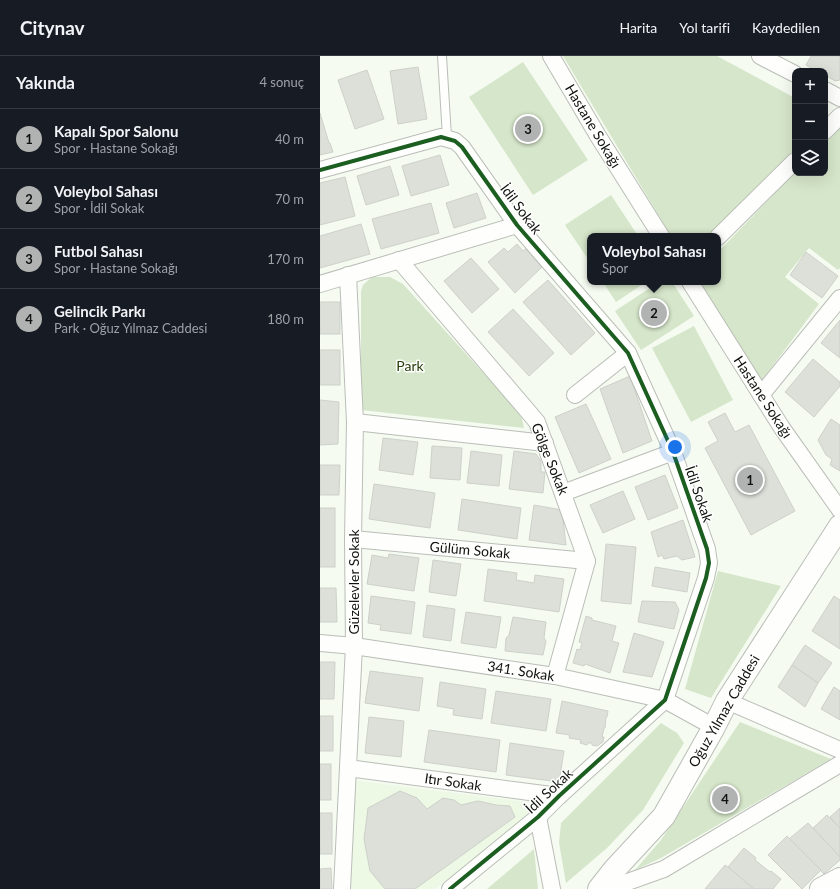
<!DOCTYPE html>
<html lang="tr">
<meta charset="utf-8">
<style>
body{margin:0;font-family:Lato,sans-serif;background:#20242c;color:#f1f3f6}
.controls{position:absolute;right:12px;top:12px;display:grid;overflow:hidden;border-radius:8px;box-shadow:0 4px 16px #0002}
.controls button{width:36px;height:36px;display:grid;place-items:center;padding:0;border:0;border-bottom:1px solid #363941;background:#171b24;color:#f1f3f6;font:20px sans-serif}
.you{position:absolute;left:355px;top:391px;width:14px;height:14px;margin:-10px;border:3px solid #fff;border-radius:50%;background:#1a73e8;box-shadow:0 0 0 6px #1a73e833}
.badge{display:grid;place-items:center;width:26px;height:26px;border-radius:50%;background:#b0b3b1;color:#111;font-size:13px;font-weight:700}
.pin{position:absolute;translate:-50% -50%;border:2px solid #fff;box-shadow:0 1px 4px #0006}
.popup{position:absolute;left:267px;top:177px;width:134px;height:52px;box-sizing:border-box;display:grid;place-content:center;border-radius:8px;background:#171b24;filter:drop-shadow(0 1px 3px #0005);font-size:13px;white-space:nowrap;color:#9ea1a6}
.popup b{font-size:15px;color:#f1f3f6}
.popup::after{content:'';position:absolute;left:50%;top:100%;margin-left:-8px;border:8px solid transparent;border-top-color:#171b24}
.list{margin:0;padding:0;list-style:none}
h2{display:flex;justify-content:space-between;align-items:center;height:52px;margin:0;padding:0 16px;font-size:17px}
h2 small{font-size:13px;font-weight:400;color:#9ea1a6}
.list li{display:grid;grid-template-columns:26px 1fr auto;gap:12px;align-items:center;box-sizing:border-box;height:60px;padding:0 16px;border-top:1px solid #363941}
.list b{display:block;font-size:15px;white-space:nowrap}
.list p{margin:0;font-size:13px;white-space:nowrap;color:#9ea1a6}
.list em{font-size:13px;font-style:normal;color:#9ea1a6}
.icon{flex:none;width:22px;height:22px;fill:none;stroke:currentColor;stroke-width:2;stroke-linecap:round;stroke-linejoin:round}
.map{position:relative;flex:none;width:520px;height:833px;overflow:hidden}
header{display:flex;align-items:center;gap:24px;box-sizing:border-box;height:56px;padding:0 20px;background:#171b24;border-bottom:1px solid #363941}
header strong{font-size:19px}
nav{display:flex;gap:22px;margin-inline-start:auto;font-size:14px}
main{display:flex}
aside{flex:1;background:#171b24}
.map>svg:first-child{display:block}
.built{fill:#edf8e5}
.green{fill:#d6e6ca}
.building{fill:#dce0d9;stroke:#cdd1ca}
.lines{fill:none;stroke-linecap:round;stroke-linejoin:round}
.lane-casing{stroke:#babeb7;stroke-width:10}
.street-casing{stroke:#babeb7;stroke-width:18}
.secondary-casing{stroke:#babeb7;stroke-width:24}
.lane{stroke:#fefefd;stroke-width:8}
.street{stroke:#fefefd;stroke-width:16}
.secondary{stroke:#fefefd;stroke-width:22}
.cycleway-casing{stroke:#fff;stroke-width:6}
.cycleway{stroke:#1b5e20;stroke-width:4}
.labels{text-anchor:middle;stroke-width:3;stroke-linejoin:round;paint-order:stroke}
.street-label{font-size:14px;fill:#10130d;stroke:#fff}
.park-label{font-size:14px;fill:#243e07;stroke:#fff}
</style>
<header>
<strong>Citynav</strong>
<nav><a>Harita</a><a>Yol tarifi</a><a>Kaydedilen</a></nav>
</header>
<main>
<aside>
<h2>Yakında<small>4 sonuç</small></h2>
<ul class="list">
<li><span class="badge">1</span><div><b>Kapalı Spor Salonu</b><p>Spor · Hastane Sokağı</p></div><em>40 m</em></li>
<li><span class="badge">2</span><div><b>Voleybol Sahası</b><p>Spor · İdil Sokak</p></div><em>70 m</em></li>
<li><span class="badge">3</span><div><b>Futbol Sahası</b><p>Spor · Hastane Sokağı</p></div><em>170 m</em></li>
<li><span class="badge">4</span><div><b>Gelincik Parkı</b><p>Park · Oğuz Yılmaz Caddesi</p></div><em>180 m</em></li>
</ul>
</aside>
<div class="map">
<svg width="520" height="833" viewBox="0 0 520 833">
<rect width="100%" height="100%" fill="#f5fbf1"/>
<!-- built -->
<polygon class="built" points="32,724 205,746 212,758 115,833 31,833"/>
<!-- green -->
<g class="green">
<polygon points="243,0 397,0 475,42 475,93 391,180 351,180"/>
<polygon points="203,6 268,104 213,139 149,41"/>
<polygon points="520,70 520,212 518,214 489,192 465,221 499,248 440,327 380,226 398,226 398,196 475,117 505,117 505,86"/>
<polygon points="291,139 318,180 270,180 270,206 245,169"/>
<polygon points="52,221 70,221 83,228 201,359 204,372 41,354 41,235 43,229"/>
<polygon points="283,226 326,226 296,246"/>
<polygon points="339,226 352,226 374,260 321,294 295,255"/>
<polygon points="374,270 413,344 371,366 332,292"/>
<polygon points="398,515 461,530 391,642 365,633"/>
<polygon points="420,666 511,703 341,802 315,814 341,784"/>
<polygon points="341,667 357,677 364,687 323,754 287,792 246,827 239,787 241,767"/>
<polygon points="214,793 218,833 167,833"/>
</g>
<!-- building -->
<g class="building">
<polygon points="491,0 520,0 520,24 515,25 505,19 505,15 497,15 486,9"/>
<polygon points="98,11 107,63 78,68 70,15"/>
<polygon points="47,14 64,63 35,73 18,24"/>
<polygon points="0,57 9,87 10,87 13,96 0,99"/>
<polygon points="120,99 129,129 91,140 82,110"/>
<polygon points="70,110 79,139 46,149 37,120"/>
<polygon points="25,121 35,160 0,169 0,127"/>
<polygon points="157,137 166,162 134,172 126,147"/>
<polygon points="111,147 119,177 61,193 52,163"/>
<polygon points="41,168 50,198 0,212 0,180"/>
<polygon points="197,188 203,195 206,193 222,211 195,237 168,206 184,192 188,196"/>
<polygon points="486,196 518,220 502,242 470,219"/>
<polygon points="151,202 179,233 152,257 124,225"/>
<polygon points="228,224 275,277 251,299 203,246"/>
<rect x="0" y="246" width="20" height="32"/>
<polygon points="193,253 234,297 209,320 168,276"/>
<polygon points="520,264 520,302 501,287"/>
<rect x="0" y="294" width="20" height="35"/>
<polygon points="493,303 520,326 520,330 494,361 465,336"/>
<polygon points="310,320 332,385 303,397 280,333"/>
<polygon points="0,344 19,346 18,388 0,389"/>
<polygon points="266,348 291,403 259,417 235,361"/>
<polygon points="405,357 415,376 429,369 475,455 431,479 385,392 398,385 388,366"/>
<polygon points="511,363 520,369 520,415 510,409 512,403 506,399 498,384"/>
<polygon points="63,382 98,386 93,419 59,414"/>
<polygon points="112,390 142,392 140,424 110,422"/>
<polygon points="151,395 182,399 179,430 147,427"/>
<polygon points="194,395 216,398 221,405 221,416 225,416 223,437 189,433"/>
<polygon points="0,409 20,409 19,439 0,439"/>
<polygon points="345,419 358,452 328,464 315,431"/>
<polygon points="54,428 115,437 110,472 49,463"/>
<polygon points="303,435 315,463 283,477 270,449"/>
<polygon points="142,443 201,452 197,483 138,474"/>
<polygon points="214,449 242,454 246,489 209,484"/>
<rect x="0" y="452" width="15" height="59"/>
<polygon points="363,464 375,501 362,504 357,500 344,503 342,499 338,501 331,476"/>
<polygon points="286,488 316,491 311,548 281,545"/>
<polygon points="69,498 99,502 94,535 47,528 52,499 68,502"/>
<polygon points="113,504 141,508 136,540 109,536"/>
<polygon points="335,511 370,517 367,536 332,530"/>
<polygon points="168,513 197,517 196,524 214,527 215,519 244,523 239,556 164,545"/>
<polygon points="0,532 16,532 17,566 0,566"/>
<polygon points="51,540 95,546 91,578 60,574 61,569 48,567"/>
<polygon points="514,540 520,544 520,593 492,575"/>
<polygon points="322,545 355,546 359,554 354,573 318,566"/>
<polygon points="107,549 135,553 131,585 103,581"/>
<polygon points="146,556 181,561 176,592 141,587"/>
<polygon points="266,560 272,562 272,564 296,570 292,585 299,587 290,617 265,608 264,610 253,607 257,593 260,594 262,587 259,586"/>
<polygon points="193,561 226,566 224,582 226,585 223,599 185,595 186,582 189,579"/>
<polygon points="314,577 344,586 332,621 303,616"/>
<polygon points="485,589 512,607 498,627 472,609"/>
<polygon points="0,606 15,606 14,643 0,643"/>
<polygon points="472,609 498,627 485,651 458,631"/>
<polygon points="50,615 103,622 99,655 45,647"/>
<polygon points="120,626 166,633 162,663 133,659 134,653 117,650"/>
<polygon points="514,631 520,635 520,664 501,653"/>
<polygon points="176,635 231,643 226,675 171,667"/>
<polygon points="242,645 288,655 287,661 286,661 285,672 284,672 282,681 284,681 283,686 277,690 272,689 272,687 268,687 267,689 260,687 261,684 249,682 250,679 236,677"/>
<rect x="0" y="660" width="13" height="35"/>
<polygon points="49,661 84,665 81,701 45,697"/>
<polygon points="109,674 180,684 176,716 104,706"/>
<polygon points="190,687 244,695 239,726 186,719"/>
<rect x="0" y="708" width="11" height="36"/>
<polygon points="80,735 97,742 107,753 123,742 134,744 141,749 158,745 176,749 190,750 195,761 95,833 65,833 50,815 44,783 48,752"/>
<polygon points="520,752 520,772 510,761"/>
<rect x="0" y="757" width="12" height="41"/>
<polygon points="507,759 520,772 520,801 493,772"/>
<polygon points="488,767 520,801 520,804 504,818 469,783"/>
<polygon points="467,780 501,814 482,833 448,799"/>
<polygon points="424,792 436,802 435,804 450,816 451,815 461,823 453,833 434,833 408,811"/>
<polygon points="405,809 408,811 434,833 385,833"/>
<polygon points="11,812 12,833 0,833 0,813"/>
</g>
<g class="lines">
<defs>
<polyline id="lane" points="122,0 127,81"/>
<g id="street">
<polyline points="231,0 278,80 341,180"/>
<polyline points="440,0 475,18"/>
<polyline points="505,34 520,42"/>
<polyline points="505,75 520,60"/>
<polyline points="0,114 121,81 135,85 142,91 197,169 308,297 353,396 387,493 389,507 386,522 345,644 239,740 218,761 130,833"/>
<polyline points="398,181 475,105"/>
<polyline points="79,204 217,366 267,505 235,620"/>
<polyline points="370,226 462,372 520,454"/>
<polyline points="0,228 197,169"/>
<polyline points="255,339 308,297"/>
<polyline points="441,339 520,242"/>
<polyline points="35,366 225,387"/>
<polyline points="243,437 353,396"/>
<polyline points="33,483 267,505"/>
<polyline points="0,587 34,590 235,620 345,644 394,671"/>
<polyline points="407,645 520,694"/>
<polyline points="28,712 239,740"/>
<polyline points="218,761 232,833"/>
<polyline points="22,833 34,590 33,483 35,366 28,219"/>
<polyline points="288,833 344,813 520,708"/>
</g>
<g id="secondary">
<polyline points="279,833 294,814 344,760 394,671 407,645 520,470"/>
<polyline points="501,833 520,823"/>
</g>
</defs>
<!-- lane casing -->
<use href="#lane" class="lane-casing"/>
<!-- street casing -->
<use href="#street" class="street-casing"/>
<!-- secondary casing -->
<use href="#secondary" class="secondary-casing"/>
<!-- lane -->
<use href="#lane" class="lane"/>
<!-- street -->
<use href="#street" class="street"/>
<!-- secondary -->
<use href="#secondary" class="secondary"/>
<defs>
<polyline id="cycleway" points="0,114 121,81 135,85 142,91 197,169 308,297 353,396 387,493 389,507 386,522 345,644 239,740 218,761 130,833"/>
</defs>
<!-- cycleway casing -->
<use href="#cycleway" class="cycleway-casing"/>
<!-- cycleway -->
<use href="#cycleway" class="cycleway"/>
</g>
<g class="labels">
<!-- street labels -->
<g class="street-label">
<text transform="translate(273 70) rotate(59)" y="5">Hastane Sokağı</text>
<text transform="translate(201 153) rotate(53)" y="5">İdil Sokak</text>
<text transform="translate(443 341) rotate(57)" y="5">Hastane Sokağı</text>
<text transform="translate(230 403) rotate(68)" y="5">Gölge Sokak</text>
<text transform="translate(379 438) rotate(71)" y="5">İdil Sokak</text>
<text transform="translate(150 494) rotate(5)" y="5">Gülüm Sokak</text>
<text transform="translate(34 526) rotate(-90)" y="5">Güzelevler Sokak</text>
<text transform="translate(201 615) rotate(9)" y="5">341. Sokak</text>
<text transform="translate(404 655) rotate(-60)" y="5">Oğuz Yılmaz Caddesi</text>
<text transform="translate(133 726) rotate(8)" y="5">Itır Sokak</text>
<text transform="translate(229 735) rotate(-43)" y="5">İdil Sokak</text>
</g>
<!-- park labels -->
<g class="park-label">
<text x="90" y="315">Park</text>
</g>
</g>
</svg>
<div class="controls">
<button>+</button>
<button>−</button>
<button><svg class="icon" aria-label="layers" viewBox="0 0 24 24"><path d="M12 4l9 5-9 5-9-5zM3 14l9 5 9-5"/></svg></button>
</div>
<div class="you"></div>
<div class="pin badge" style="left:430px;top:424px">1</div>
<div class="pin badge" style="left:334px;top:257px">2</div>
<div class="popup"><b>Voleybol Sahası</b>Spor</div>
<div class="pin badge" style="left:208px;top:73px">3</div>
<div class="pin badge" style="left:405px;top:743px">4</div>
</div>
</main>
